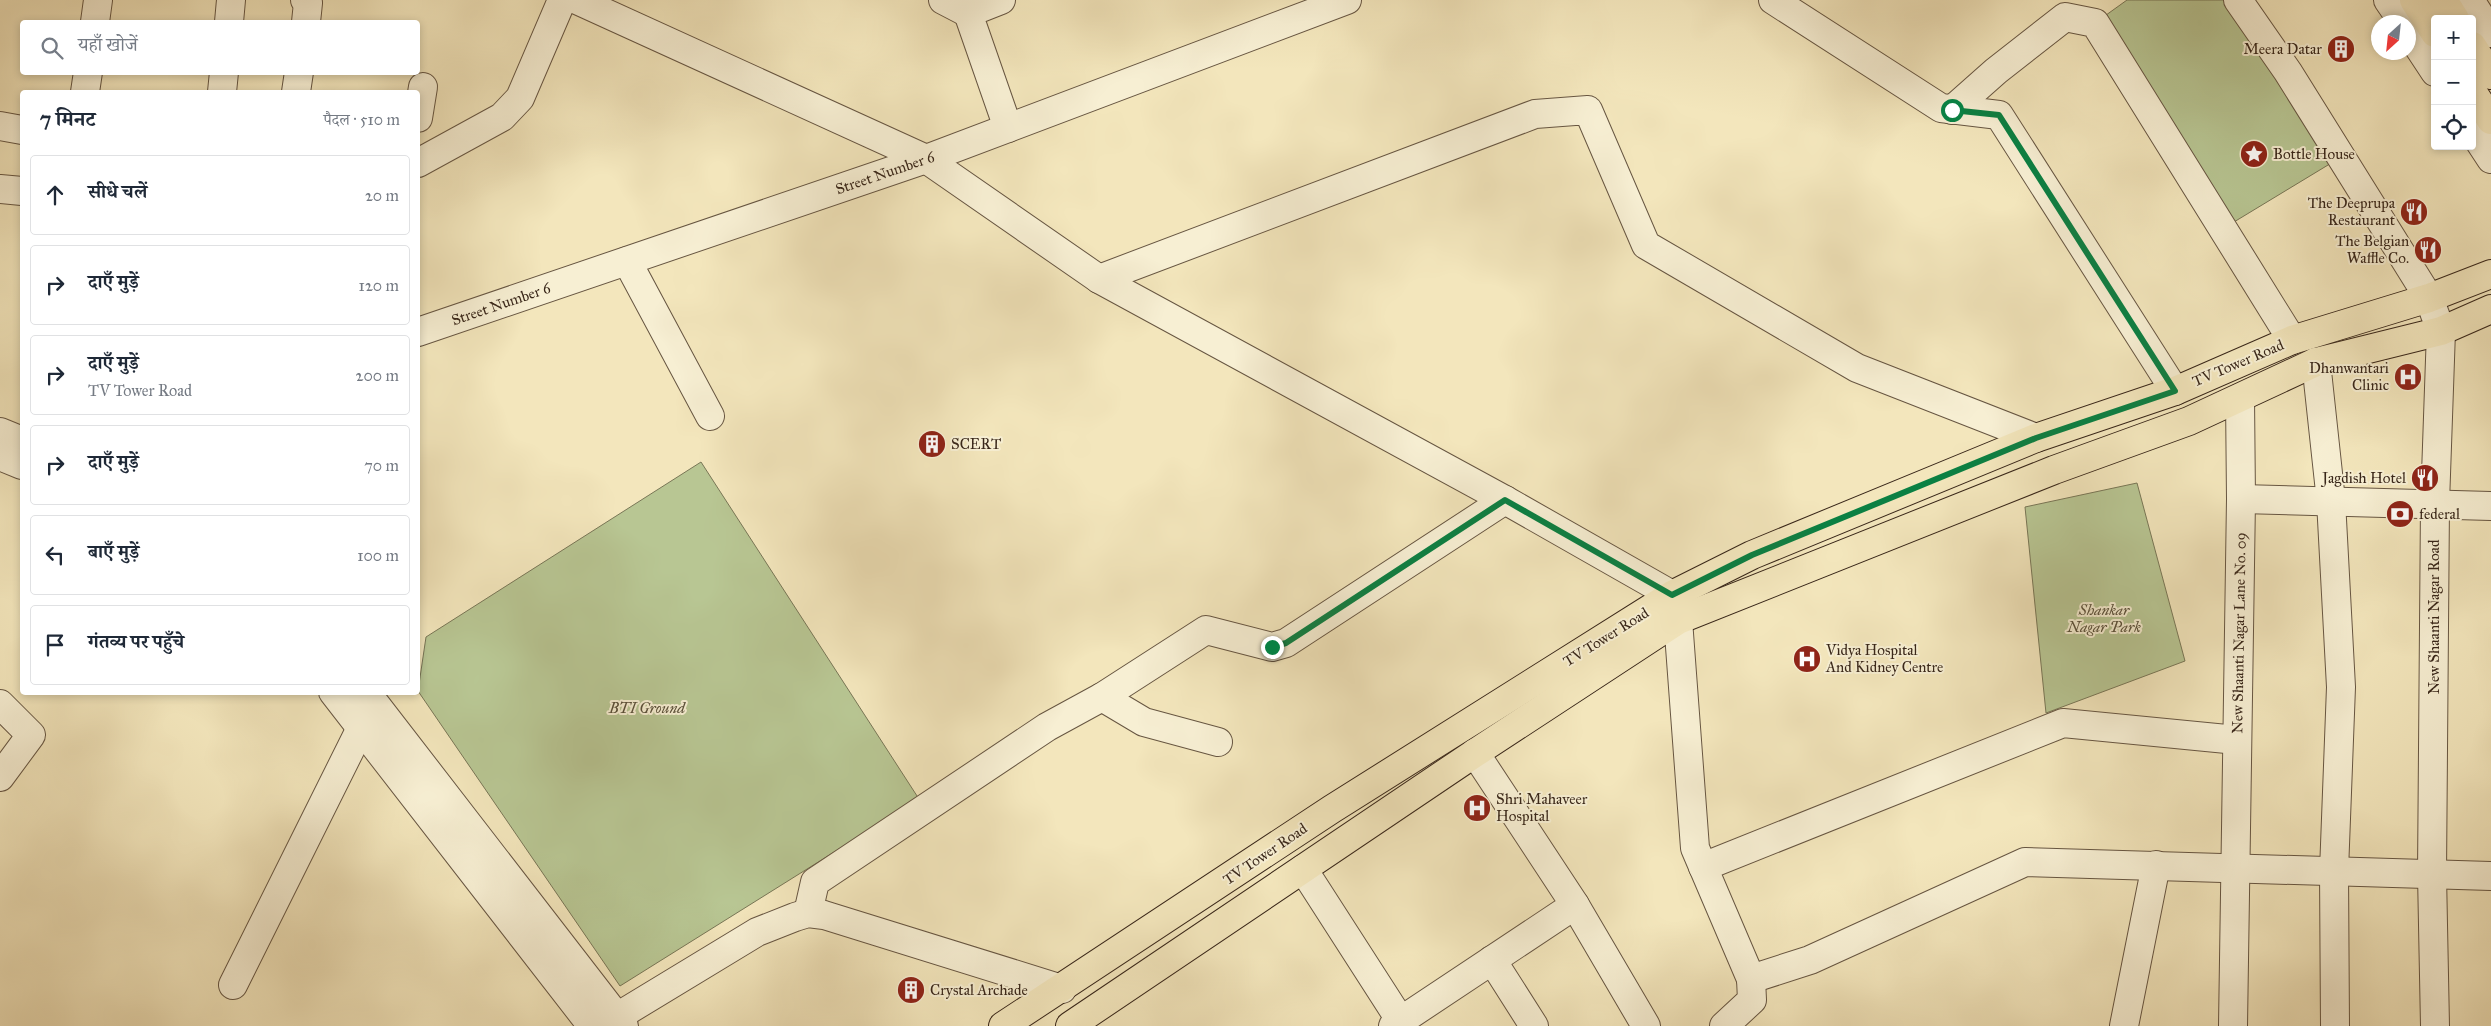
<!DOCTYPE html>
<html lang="hi">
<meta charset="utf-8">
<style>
body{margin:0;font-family:"IM FELL Great Primer","Noto Serif Devanagari",serif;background:#f6f6f7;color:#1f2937}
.controls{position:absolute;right:15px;top:15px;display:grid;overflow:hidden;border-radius:5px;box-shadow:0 2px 8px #0003}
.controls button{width:45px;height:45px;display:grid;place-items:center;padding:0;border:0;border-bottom:1px solid #e0e1e3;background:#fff;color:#1f2937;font:25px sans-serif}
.compass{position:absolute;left:2371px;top:15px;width:45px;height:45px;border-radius:50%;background:#fff;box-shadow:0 2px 8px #0003;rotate:207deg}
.stop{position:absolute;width:15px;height:15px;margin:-11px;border:4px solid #0b8043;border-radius:50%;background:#fff}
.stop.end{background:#0b8043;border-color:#fff;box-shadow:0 1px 5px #0008}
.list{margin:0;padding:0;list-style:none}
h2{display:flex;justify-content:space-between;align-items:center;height:65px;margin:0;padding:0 20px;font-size:21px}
h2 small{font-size:16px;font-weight:400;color:#747a83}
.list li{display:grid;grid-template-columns:32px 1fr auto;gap:15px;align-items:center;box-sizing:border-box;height:80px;margin:0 10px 10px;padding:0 10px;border:1px solid #e0e1e3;border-radius:5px}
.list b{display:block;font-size:19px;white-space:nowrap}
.list p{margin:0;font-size:16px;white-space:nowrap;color:#747a83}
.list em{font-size:16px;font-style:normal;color:#747a83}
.icon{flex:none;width:28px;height:28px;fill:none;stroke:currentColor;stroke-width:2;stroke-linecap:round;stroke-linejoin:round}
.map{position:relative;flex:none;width:2491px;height:1026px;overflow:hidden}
.search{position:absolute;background:#fff;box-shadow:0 2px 8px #0003;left:20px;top:20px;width:400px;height:55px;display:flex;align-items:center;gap:12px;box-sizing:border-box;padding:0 18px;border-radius:5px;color:#747a83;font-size:19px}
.panel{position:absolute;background:#fff;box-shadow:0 2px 8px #0003;left:20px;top:90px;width:400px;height:605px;border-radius:5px}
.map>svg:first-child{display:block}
.green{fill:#b8c693;stroke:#787656}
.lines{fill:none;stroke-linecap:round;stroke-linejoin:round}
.minor-casing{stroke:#675642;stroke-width:30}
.major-casing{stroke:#382619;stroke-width:30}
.highway-casing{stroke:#382619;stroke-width:30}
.minor{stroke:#f7efd3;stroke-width:28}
.major{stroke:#f3e6bc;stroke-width:28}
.highway{stroke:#f3e6bc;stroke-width:28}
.route{stroke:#0b8043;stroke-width:6}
.labels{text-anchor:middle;stroke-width:4;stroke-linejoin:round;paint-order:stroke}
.poi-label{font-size:15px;fill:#382619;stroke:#f7efd3;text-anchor:start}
.street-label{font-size:15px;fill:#382619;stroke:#f7efd3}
.park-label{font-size:15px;font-style:italic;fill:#584e38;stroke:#f7efd3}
</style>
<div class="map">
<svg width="2491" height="1026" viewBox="0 0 2491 1026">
<rect width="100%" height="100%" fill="#f3e6bc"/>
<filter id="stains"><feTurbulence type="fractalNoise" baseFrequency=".004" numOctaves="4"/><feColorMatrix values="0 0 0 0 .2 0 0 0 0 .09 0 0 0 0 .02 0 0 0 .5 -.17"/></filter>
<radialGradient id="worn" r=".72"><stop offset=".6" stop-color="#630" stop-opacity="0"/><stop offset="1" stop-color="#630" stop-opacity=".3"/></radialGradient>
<!-- green -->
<g class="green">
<polygon points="2127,0 2224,0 2333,162 2229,225 2095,23"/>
<polygon points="701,462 919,799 620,986 418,691 426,637"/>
<polygon points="2137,483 2185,661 2046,713 2025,507"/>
</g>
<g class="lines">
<defs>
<g id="minor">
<polyline points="305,0 308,3 306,22"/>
<polyline points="577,0 926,159 1099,279 1505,500 1672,595"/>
<polyline points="943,0 968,13"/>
<polyline points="1001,0 968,13 1008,128"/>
<polyline points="1773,0 1941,108 1999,115 2175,391"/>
<polyline points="2238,0 2288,72 2429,298 2441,331 2435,503 2432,874 2435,1026"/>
<polyline points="2388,0 2403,22"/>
<polyline points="2470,0 2491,33"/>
<polyline points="95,22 98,0"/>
<polyline points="229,22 231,0"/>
<polyline points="2408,31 2435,72"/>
<polyline points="85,92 88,72"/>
<polyline points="222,92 224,72"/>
<polyline points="296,92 299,72"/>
<polyline points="1952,110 1996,71 2065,17 2095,23 2292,340"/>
<polyline points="418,118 423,87"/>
<polyline points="0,126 22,130"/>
<polyline points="2472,130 2491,159"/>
<polyline points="418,163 502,117 520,98 562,0"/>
<polyline points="0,189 22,191"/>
<polyline points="627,261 710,416"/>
<polyline points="1099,279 1535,114 1588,110 1646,245 1857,368 2036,438"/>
<polyline points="418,332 926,159 1347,0"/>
<polyline points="2316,362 2331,501 2341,687 2334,871 2335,1026"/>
<polyline points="0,432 22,441"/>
<polyline points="0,456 22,465"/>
<polyline points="2241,499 2491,506"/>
<polyline points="1678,620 1695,848 1751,979 1810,960 2025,862 2491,876"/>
<polyline points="333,692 592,1026"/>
<polyline points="366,692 624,1026"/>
<polyline points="1102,697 1144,722 1218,742"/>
<polyline points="0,704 31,735 0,777"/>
<polyline points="1703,867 2063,723 2237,740"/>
<polyline points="1303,869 1404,1026"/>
<polyline points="1575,905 1646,1026"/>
<polyline points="808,913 815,882 1047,727 1102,697 1206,630 1272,647 1286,643 1505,500"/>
<polyline points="1492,960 1534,1026"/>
<polyline points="233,985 361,728"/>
<polyline points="602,1026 757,932 795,917 808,913 824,915 1062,989"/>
<polyline points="1393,1026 1575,905 1475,753"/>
<polyline points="1724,1026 1752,1000 1751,979"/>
<polyline points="2124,1026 2156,865"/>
<polyline points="2233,1026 2241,499 2240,398"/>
</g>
<g id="major">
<polyline points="1003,1026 1332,809 1672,595 1752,555 2036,438 2175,391 2292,340 2429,298 2491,274"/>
<polyline points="1070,1026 1475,753 1678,620 2054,470 2189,421 2316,362 2441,331 2491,309"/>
</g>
<g id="highway">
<polyline points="2414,0 2435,33"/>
<polyline points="2443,0 2455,19"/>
<polyline points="2472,46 2491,75"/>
<polyline points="2472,91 2491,120"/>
</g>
</defs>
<!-- minor casing -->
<use href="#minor" class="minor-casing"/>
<!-- major casing -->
<use href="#major" class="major-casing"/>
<!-- highway casing -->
<use href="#highway" class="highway-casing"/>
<!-- minor -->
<use href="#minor" class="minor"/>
<!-- major -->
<use href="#major" class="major"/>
<!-- highway -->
<use href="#highway" class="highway"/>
</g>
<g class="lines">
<!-- route -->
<polyline class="route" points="1272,647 1286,643 1505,500 1672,595 1752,555 2036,438 2175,391 1999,115 1952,110"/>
</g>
<!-- icons -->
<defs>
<symbol id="building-disc" viewBox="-11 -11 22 22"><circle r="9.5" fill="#8f2418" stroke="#f7efd3"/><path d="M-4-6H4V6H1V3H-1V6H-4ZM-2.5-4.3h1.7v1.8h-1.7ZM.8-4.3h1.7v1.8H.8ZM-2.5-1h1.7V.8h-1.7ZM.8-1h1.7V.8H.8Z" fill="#fff"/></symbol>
<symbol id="sight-disc" viewBox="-11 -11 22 22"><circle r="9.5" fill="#8f2418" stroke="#f7efd3"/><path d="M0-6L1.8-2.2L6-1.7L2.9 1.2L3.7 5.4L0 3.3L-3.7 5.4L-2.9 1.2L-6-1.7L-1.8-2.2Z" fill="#fff"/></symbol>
<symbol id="restaurant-disc" viewBox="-11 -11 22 22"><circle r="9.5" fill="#8f2418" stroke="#f7efd3"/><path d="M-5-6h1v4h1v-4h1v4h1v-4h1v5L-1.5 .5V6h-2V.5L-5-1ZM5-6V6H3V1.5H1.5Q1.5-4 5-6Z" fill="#fff"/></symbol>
<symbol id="hospital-disc" viewBox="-11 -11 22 22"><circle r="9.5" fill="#8f2418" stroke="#f7efd3"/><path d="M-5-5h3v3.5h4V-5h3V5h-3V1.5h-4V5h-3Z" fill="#fff"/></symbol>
<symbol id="bank-disc" viewBox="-11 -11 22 22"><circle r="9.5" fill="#8f2418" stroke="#f7efd3"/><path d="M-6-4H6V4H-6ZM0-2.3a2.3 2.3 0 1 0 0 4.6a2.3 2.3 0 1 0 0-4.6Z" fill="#fff"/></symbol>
</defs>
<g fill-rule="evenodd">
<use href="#building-disc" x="2325" y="33" width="32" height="32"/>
<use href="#sight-disc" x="2238" y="138" width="32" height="32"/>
<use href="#restaurant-disc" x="2398" y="196" width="32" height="32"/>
<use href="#restaurant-disc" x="2412" y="234" width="32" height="32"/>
<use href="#hospital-disc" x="2392" y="361" width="32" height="32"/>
<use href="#building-disc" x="916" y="428" width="32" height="32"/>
<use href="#restaurant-disc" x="2409" y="462" width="32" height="32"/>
<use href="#bank-disc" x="2384" y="498" width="32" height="32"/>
<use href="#hospital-disc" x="1791" y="643" width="32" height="32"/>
<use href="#hospital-disc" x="1461" y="792" width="32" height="32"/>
<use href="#building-disc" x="895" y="974" width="32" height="32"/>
</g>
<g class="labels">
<!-- poi labels -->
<g class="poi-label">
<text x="2322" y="54" text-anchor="end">Meera Datar</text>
<text x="2273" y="159">Bottle House</text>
<text x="2395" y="208" text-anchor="end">The Deeprupa<tspan x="2395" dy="17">Restaurant</tspan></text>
<text x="2409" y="246" text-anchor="end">The Belgian<tspan x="2409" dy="17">Waffle Co.</tspan></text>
<text x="2389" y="373" text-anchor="end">Dhanwantari<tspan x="2389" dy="17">Clinic</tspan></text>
<text x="951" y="449">SCERT</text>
<text x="2406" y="483" text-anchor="end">Jagdish Hotel</text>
<text x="2419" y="519">federal</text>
<text x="1826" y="655">Vidya Hospital<tspan x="1826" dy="17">And Kidney Centre</tspan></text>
<text x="1496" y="804">Shri Mahaveer<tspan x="1496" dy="17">Hospital</tspan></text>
<text x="930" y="995">Crystal Archade</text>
</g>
<!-- street labels -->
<g class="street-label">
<text transform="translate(885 173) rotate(-19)" y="5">Street Number 6</text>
<text transform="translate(501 304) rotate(-19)" y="5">Street Number 6</text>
<text transform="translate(2238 363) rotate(-23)" y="5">TV Tower Road</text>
<text transform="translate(2434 617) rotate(-90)" y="5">New Shaanti Nagar Road</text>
<text transform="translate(2239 633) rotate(-89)" y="5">New Shaanti Nagar Lane No. 09</text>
<text transform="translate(1606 637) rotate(-32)" y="5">TV Tower Road</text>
<text transform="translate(1265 854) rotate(-34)" y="5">TV Tower Road</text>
</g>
<!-- park labels -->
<g class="park-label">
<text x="2104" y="615">Shankar<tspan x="2104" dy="17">Nagar Park</tspan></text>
<text x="647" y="713">BTI Ground</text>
</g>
</g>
<rect width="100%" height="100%" filter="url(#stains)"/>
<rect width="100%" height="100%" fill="url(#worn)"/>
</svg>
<div class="controls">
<button>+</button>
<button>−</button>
<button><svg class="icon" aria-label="locate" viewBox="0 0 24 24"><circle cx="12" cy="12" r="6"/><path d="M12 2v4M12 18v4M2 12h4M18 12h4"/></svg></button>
</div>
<svg class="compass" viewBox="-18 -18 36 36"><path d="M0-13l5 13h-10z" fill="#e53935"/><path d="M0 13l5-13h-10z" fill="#747a83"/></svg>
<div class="stop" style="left:1952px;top:110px"></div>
<div class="stop end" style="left:1272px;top:647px"></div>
<div class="search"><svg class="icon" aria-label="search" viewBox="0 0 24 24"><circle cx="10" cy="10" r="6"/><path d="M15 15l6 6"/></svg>यहाँ खोजें</div>
<section class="panel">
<h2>7 मिनट<small>पैदल · 510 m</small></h2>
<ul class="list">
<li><svg class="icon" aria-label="ahead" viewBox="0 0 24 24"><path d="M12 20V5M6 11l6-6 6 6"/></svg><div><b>सीधे चलें</b></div><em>20 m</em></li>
<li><svg class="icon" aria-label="right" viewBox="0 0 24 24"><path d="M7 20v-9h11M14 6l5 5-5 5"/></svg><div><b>दाएँ मुड़ें</b></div><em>120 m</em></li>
<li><svg class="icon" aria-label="right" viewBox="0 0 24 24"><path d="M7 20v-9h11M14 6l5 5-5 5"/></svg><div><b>दाएँ मुड़ें</b><p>TV Tower Road</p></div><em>200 m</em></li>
<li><svg class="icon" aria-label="right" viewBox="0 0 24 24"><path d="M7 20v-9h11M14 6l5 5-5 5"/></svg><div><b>दाएँ मुड़ें</b></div><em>70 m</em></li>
<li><svg class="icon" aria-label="left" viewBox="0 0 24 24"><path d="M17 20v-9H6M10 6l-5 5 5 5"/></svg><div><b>बाएँ मुड़ें</b></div><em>100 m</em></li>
<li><svg class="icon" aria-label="arrive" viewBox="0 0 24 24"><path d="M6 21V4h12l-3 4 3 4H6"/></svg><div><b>गंतव्य पर पहुँचे</b></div></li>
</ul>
</section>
</div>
